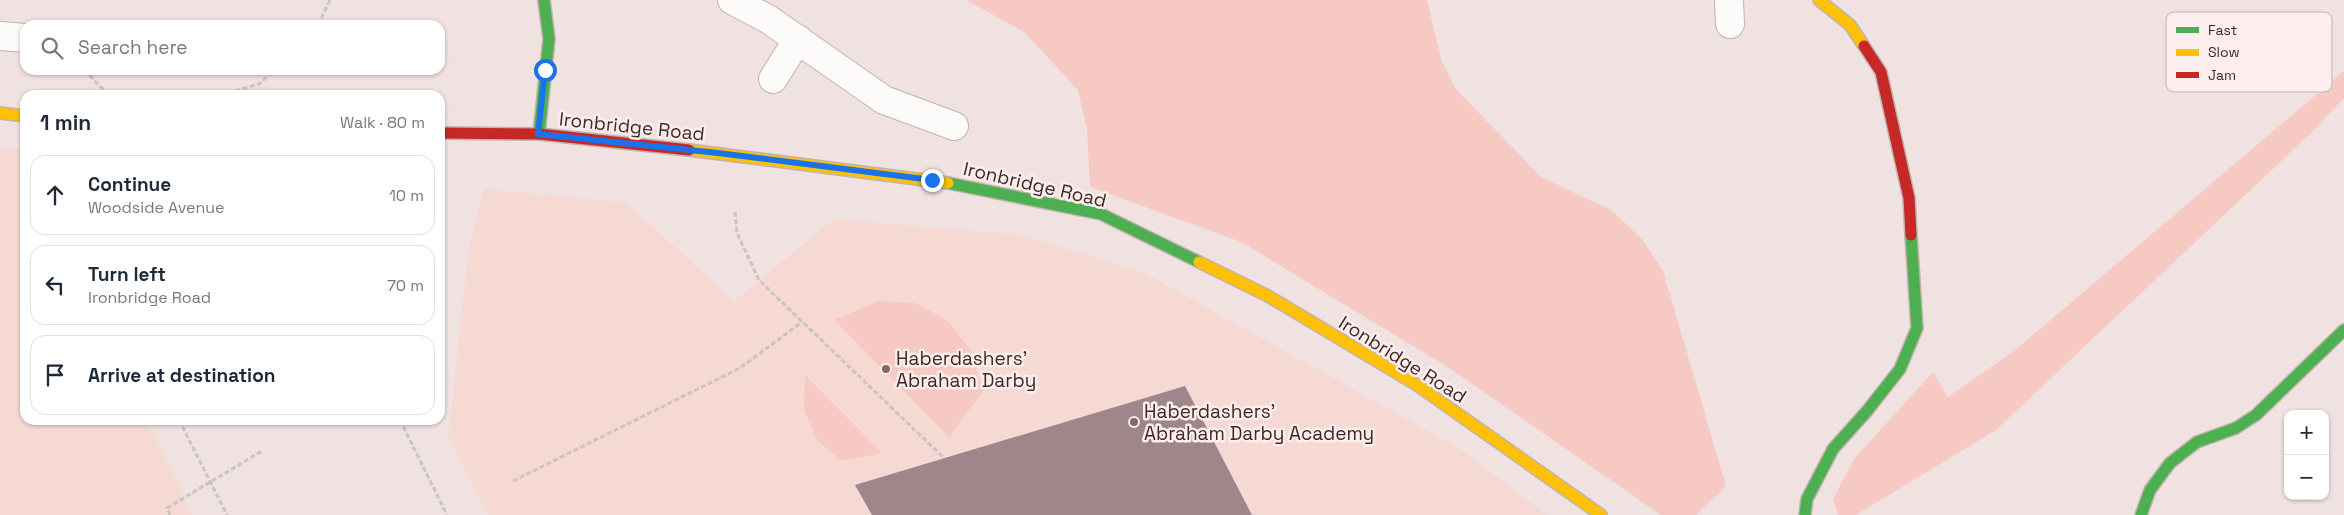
<!DOCTYPE html>
<meta charset="utf-8">
<style>
body{margin:0;font-family:"Space Grotesk",sans-serif;background:#f2f2f3;color:#1f2937}
.controls{position:absolute;right:15px;bottom:15px;display:grid;overflow:hidden;border-radius:10px;box-shadow:0 1px 4px #0004}
.controls button{width:45px;height:45px;display:grid;place-items:center;padding:0;border:0;border-bottom:1px solid #e0e1e3;background:#fff;color:#1f2937;font:25px sans-serif}
.stop{position:absolute;width:15px;height:15px;margin:-11px;border:4px solid #1a73e8;border-radius:50%;background:#fff}
.stop.end{background:#1a73e8;border-color:#fff;box-shadow:0 1px 5px #0008}
.list{margin:0;padding:0;list-style:none}
h2{display:flex;justify-content:space-between;align-items:center;height:65px;margin:0;padding:0 20px;font-size:21px}
h2 small{font-size:16px;font-weight:400;color:#747a83}
.list li{display:grid;grid-template-columns:32px 1fr auto;gap:15px;align-items:center;box-sizing:border-box;height:80px;margin:0 10px 10px;padding:0 10px;border:1px solid #e0e1e3;border-radius:15px}
.list b{display:block;font-size:19px;white-space:nowrap}
.list p{margin:0;font-size:16px;white-space:nowrap;color:#747a83}
.list em{font-size:16px;font-style:normal;color:#747a83}
.icon{flex:none;width:28px;height:28px;fill:none;stroke:currentColor;stroke-width:2;stroke-linecap:round;stroke-linejoin:round}
.map{position:relative;flex:none;width:2344px;height:515px;overflow:hidden}
.search{position:absolute;background:#fff;box-shadow:0 1px 4px #0004;left:20px;top:20px;width:425px;height:55px;display:flex;align-items:center;gap:12px;box-sizing:border-box;padding:0 18px;border-radius:15px;color:#747a83;font-size:19px}
.panel{position:absolute;background:#fff;box-shadow:0 1px 4px #0004;left:20px;top:90px;width:425px;height:335px;border-radius:15px}
.map>svg:first-child{display:block}
.built{fill:#f6d9d3}
.green{fill:#f6cac2}
.building{fill:#9f868a}
.lines{fill:none;stroke-linecap:round;stroke-linejoin:round}
.street-casing{stroke:#c3b2af;stroke-width:30}
.fast-casing{stroke:#c3b2af;stroke-width:14}
.slow-casing{stroke:#c3b2af;stroke-width:14}
.jam-casing{stroke:#c3b2af;stroke-width:14}
.path{stroke:#cac4c2;stroke-width:3;stroke-dasharray:5 2.5;stroke-linecap:butt}
.street{stroke:#fdfbfa;stroke-width:28}
.fast{stroke:#4caf50;stroke-width:11}
.slow{stroke:#ffc107;stroke-width:11}
.jam{stroke:#c62828;stroke-width:11}
.route{stroke:#1a73e8;stroke-width:6}
.poi-dot{fill:#7e6a66;stroke:#fbeeec;stroke-width:2}
.labels{text-anchor:middle;stroke-width:5;stroke-linejoin:round;paint-order:stroke}
.street-label{font-size:19px;fill:#402925;stroke:#fbeeec}
.poi-label{font-size:19px;fill:#402925;stroke:#fbeeec;text-anchor:start}
.key{fill:#fbeeec;stroke:#c3b3b0;stroke-width:1}
.key-label{font-size:14px;fill:#402925}
</style>
<div class="map">
<svg width="2344" height="515" viewBox="0 0 2344 515">
<rect width="100%" height="100%" fill="#f0e2e0"/>
<!-- built -->
<g class="built">
<polygon points="0,148 25,149 25,420 146,420 193,515 0,515"/>
<polygon points="484,189 627,203 734,301 834,219 1022,235 1145,273 1462,450 1547,515 488,515 448,437 469,247"/>
</g>
<!-- green -->
<g class="green">
<polygon points="966,0 1427,0 1441,59 1455,88 1541,177 1611,210 1642,239 1663,271 1726,486 1696,515 1661,515 1451,369 1241,242 1090,187 1087,130 1078,90 1024,32"/>
<polygon points="2344,71 2344,98 2312,132 1996,430 1856,515 1838,515 1833,499 1854,459 1933,372 1948,397 2014,351"/>
<polygon points="879,301 915,303 947,320 970,349 983,391 949,437 834,320"/>
<polygon points="805,375 882,453 841,461 817,440 804,410"/>
</g>
<!-- building -->
<g class="building">
<polygon points="440,281 444,282 444,308 440,308"/>
<polygon points="1185,386 1252,515 872,515 855,485"/>
</g>
<g class="lines">
<defs>
<g id="street">
<polyline points="732,0 768,19 884,100 954,126"/>
<polyline points="1729,0 1730,24"/>
<polyline points="0,36 25,38"/>
<polyline points="773,79 798,39"/>
</g>
<g id="fast">
<polyline points="539,134 549,39 544,0"/>
<polyline points="948,183 1101,214 1199,262"/>
<polyline points="1805,515 1807,499 1833,449 1867,411 1900,369 1917,328 1911,235"/>
<polyline points="2141,515 2150,490 2170,463 2197,442 2236,428 2256,415 2344,330"/>
</g>
<g id="slow">
<polyline points="1819,0 1850,25 1864,46"/>
<polyline points="0,113 25,116"/>
<polyline points="689,150 948,183"/>
<polyline points="1199,262 1268,296 1417,385 1601,515"/>
</g>
<g id="jam">
<polyline points="1864,46 1881,72 1909,198 1911,235"/>
<polyline points="440,133 539,134 689,150"/>
</g>
</defs>
<!-- street casing -->
<use href="#street" class="street-casing"/>
<!-- fast casing -->
<use href="#fast" class="fast-casing"/>
<!-- slow casing -->
<use href="#slow" class="slow-casing"/>
<!-- jam casing -->
<use href="#jam" class="jam-casing"/>
<!-- path -->
<g class="path">
<polyline points="318,25 330,0"/>
<polyline points="84,70 109,95"/>
<polyline points="221,95 259,84 275,70"/>
<polyline points="735,212 737,233 759,280 944,458"/>
<polyline points="179,420 227,515"/>
<polyline points="400,420 447,515"/>
<polyline points="513,481 740,368 802,322"/>
<polyline points="170,515 167,508 262,451"/>
</g>
<!-- street -->
<use href="#street" class="street"/>
<!-- fast -->
<use href="#fast" class="fast"/>
<!-- slow -->
<use href="#slow" class="slow"/>
<!-- jam -->
<use href="#jam" class="jam"/>
</g>
<g class="lines">
<!-- route -->
<polyline class="route" points="545,70 538,134 718,153 932,180"/>
</g>
<!-- markers -->
<g class="poi-dot">
<circle cx="886" cy="369" r="5"/>
<circle cx="1134" cy="422" r="5"/>
</g>
<g class="labels">
<!-- street labels -->
<g class="street-label">
<text transform="translate(632 126) rotate(6)" y="7">Ironbridge Road</text>
<text transform="translate(1035 184) rotate(13)" y="7">Ironbridge Road</text>
<text transform="translate(1403 359) rotate(32)" y="7">Ironbridge Road</text>
</g>
<!-- poi labels -->
<g class="poi-label">
<text x="896" y="365">Haberdashers'<tspan x="896" dy="22">Abraham Darby</tspan></text>
<text x="1144" y="418">Haberdashers'<tspan x="1144" dy="22">Abraham Darby Academy</tspan></text>
</g>
</g>
<!-- legend -->
<rect x="2166" y="12" width="166" height="80" rx="8" class="key"/>
<rect x="2176" y="27" width="23" height="6" fill="#4caf50"/>
<rect x="2176" y="49" width="23" height="7" fill="#ffc107"/>
<rect x="2176" y="72" width="23" height="6" fill="#c62828"/>
<g class="key-label">
<text x="2208" y="35">Fast</text>
<text x="2208" y="57">Slow</text>
<text x="2208" y="80">Jam</text>
</g>
</svg>
<div class="controls">
<button>+</button>
<button>−</button>
</div>
<div class="stop" style="left:545px;top:70px"></div>
<div class="stop end" style="left:932px;top:180px"></div>
<div class="search"><svg class="icon" aria-label="search" viewBox="0 0 24 24"><circle cx="10" cy="10" r="6"/><path d="M15 15l6 6"/></svg>Search here</div>
<section class="panel">
<h2>1 min<small>Walk · 80 m</small></h2>
<ul class="list">
<li><svg class="icon" aria-label="ahead" viewBox="0 0 24 24"><path d="M12 20V5M6 11l6-6 6 6"/></svg><div><b>Continue</b><p>Woodside Avenue</p></div><em>10 m</em></li>
<li><svg class="icon" aria-label="left" viewBox="0 0 24 24"><path d="M17 20v-9H6M10 6l-5 5 5 5"/></svg><div><b>Turn left</b><p>Ironbridge Road</p></div><em>70 m</em></li>
<li><svg class="icon" aria-label="arrive" viewBox="0 0 24 24"><path d="M6 21V4h12l-3 4 3 4H6"/></svg><div><b>Arrive at destination</b></div></li>
</ul>
</section>
</div>
